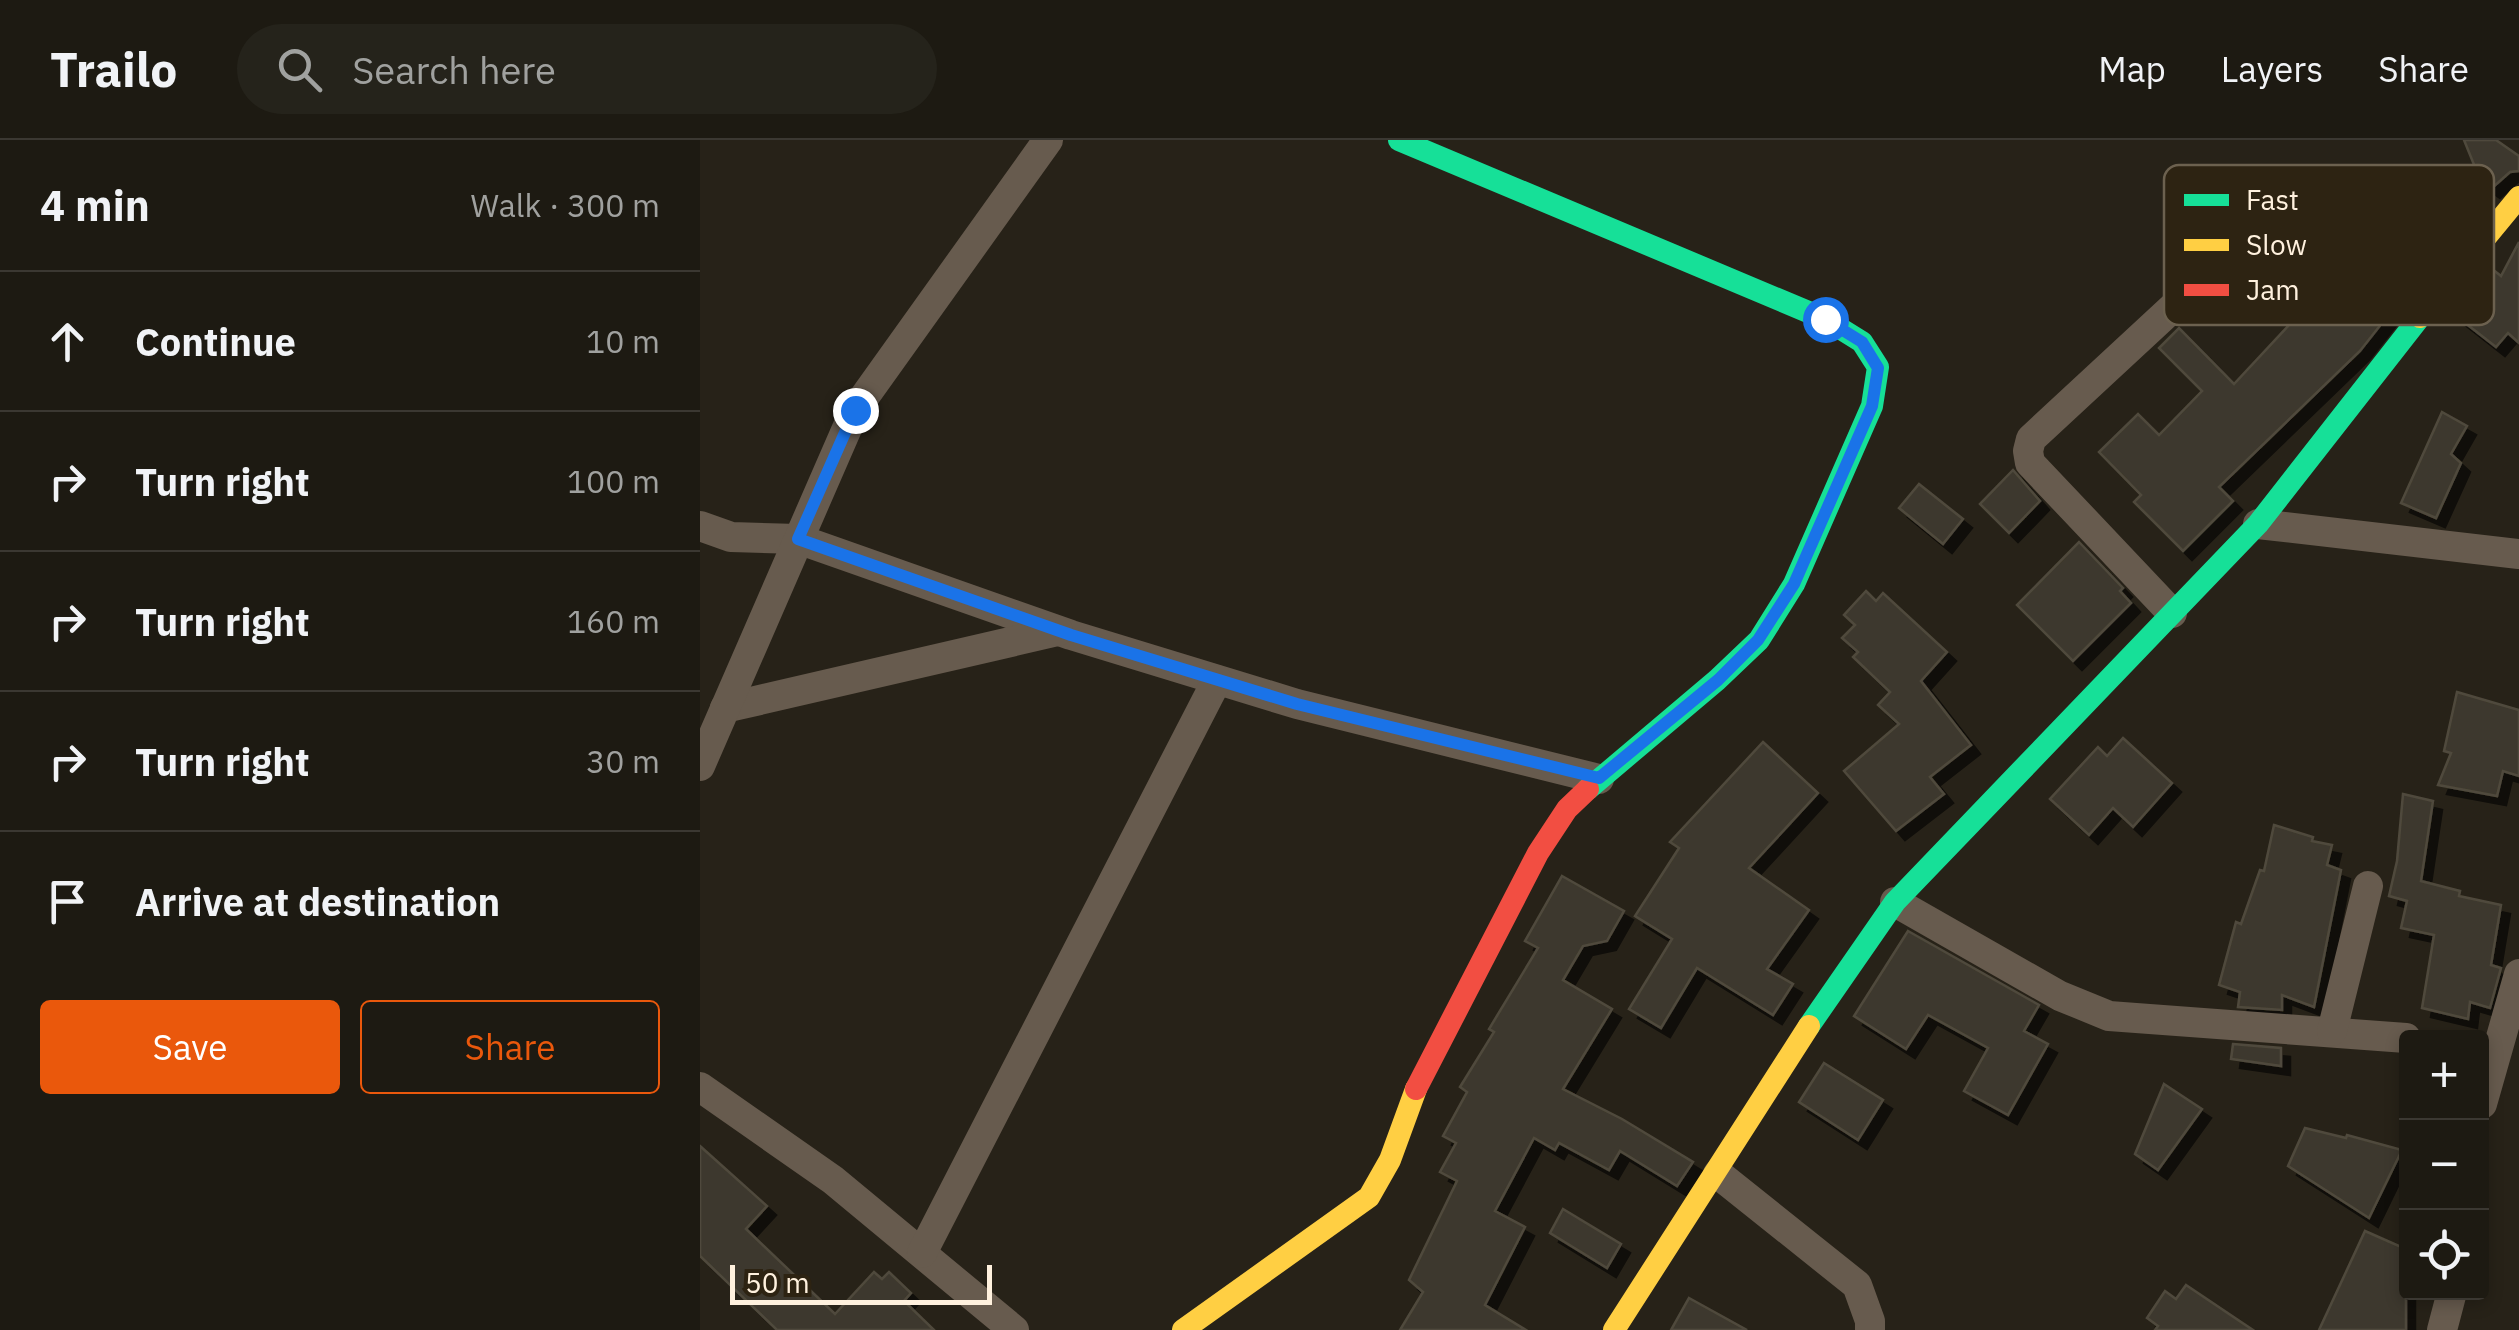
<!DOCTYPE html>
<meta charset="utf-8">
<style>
body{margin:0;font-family:"IBM Plex Sans",sans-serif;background:#25231b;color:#f1f3f6}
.controls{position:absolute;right:30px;bottom:30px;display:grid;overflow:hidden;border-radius:10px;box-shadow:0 5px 15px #0003}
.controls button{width:90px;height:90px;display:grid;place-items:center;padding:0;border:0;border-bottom:2px solid #3b3832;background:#1d1a12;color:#f1f3f6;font:50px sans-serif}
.scale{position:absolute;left:30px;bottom:25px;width:262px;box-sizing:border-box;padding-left:10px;border:5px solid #fff1de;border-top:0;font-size:28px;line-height:35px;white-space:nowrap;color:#fff1de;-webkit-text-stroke:8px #2d2312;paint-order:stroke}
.stop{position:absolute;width:30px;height:30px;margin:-22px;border:8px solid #1a73e8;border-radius:50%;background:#fff}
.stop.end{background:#1a73e8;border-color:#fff;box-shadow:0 2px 10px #0008}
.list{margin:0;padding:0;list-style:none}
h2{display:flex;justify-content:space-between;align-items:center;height:130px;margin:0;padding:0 40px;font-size:42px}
h2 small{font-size:32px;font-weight:400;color:#a0a19f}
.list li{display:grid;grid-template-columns:65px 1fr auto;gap:30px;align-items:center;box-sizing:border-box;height:140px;padding:0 40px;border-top:2px solid #3b3832}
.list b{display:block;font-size:38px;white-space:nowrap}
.list em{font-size:32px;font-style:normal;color:#a0a19f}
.actions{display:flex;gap:20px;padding:30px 40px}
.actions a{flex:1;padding:22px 0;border:2px solid #ea580c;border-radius:10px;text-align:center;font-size:35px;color:#ea580c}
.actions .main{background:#ea580c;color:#fff}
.icon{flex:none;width:55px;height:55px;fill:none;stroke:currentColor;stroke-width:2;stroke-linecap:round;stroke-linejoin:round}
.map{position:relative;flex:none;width:1819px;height:1190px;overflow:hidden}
header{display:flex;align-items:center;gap:60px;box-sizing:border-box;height:140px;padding:0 50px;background:#1d1a12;border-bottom:2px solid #3b3832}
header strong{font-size:48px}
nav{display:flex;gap:55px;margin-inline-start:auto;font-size:35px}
.search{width:700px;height:90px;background:#25231b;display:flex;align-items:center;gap:25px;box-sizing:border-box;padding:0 35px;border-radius:55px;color:#a0a19f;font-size:38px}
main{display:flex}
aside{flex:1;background:#1d1a12}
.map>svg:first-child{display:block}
.building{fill:#3e392d;stroke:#504a3c;stroke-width:2.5;filter:url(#shadow)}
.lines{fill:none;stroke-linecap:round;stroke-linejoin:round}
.street{stroke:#675b4e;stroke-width:30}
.fast{stroke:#16e098;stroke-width:22}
.slow{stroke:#ffcf43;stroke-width:22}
.jam{stroke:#f24e42;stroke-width:22}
.route{stroke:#1a73e8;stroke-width:12}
.key{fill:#2d2312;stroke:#6c614f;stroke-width:2.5}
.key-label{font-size:28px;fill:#fff1de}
</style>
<header>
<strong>Trailo</strong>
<div class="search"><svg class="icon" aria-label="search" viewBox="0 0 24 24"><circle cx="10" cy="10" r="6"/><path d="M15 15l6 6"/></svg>Search here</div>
<nav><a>Map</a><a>Layers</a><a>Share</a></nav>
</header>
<main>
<aside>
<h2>4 min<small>Walk · 300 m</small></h2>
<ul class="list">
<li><svg class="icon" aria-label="ahead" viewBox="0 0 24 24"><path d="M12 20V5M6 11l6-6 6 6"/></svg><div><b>Continue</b></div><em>10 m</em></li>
<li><svg class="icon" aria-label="right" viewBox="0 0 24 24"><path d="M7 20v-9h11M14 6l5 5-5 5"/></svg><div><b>Turn right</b></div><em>100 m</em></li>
<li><svg class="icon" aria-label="right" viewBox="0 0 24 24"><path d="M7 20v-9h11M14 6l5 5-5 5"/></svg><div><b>Turn right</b></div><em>160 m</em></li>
<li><svg class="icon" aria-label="right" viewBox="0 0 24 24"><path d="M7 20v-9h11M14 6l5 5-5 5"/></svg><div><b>Turn right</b></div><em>30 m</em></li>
<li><svg class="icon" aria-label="arrive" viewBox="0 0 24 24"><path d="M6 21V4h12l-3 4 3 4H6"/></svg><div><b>Arrive at destination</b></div></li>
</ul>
<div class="actions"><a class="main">Save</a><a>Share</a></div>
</aside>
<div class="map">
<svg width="1819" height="1190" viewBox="0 0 1819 1190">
<defs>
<filter id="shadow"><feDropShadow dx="9" dy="9" stdDeviation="0" flood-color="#0009"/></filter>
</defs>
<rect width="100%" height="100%" fill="#272218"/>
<!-- building -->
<g class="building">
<polygon points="1764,0 1796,0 1819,16 1819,31 1810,32 1791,49 1781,42"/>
<polygon points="1619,71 1692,137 1700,127 1716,140 1660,211 1519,347 1533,361 1483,411 1434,362 1441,355 1399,312 1438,274 1459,295 1502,251 1459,208 1479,188 1534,244 1616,156 1575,120"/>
<polygon points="1819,102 1819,203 1808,193 1796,207 1755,175 1791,128 1801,136"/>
<polygon points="1742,272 1767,286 1751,314 1761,323 1736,378 1701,363"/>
<polygon points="1313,330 1340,361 1309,393 1280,364"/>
<polygon points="1219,344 1263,379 1243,404 1199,368"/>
<polygon points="1379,402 1423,448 1420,451 1431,463 1373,521 1317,465"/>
<polygon points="1166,451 1176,461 1183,453 1247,512 1221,541 1271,605 1230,637 1244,654 1196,691 1144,631 1199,584 1178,565 1190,552 1153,517 1158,512 1142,498 1155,485 1144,475"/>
<polygon points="1757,552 1819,570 1819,636 1803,631 1797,656 1738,645 1751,613 1744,611"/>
<polygon points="1423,598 1472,643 1433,687 1413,668 1389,695 1350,659 1398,607 1407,616"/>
<polygon points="1063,602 1118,653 1049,728 1109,770 1067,829 1093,844 1073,875 997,828 961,888 929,869 972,799 935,776 979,708 970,702"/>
<polygon points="1703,654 1733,661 1721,741 1760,751 1759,756 1801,765 1791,825 1801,828 1790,868 1770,862 1768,879 1722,868 1734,795 1701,788 1707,761 1689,756 1697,721"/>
<polygon points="1574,685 1613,697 1612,701 1632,705 1627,725 1641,730 1614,867 1582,855 1582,870 1538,867 1540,852 1519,845 1536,782 1541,784 1560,730 1564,731"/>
<polygon points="862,736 924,771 907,801 883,806 863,840 912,869 863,949 922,979 993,1022 977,1046 920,1011 909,1030 859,1003 855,1010 834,998 795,1071 825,1087 785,1165 826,1190 700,1190 723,1152 709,1140 757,1041 740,1032 756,1003 743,996 767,952 760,947 794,892 789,889 838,808 825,801"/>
<polygon points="1208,791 1339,865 1324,891 1348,904 1308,975 1264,951 1288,908 1228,875 1206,909 1154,876"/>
<polygon points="1533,904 1581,908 1581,926 1531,919"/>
<polygon points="1124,923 1183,960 1158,1000 1099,962"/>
<polygon points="1464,944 1502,969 1458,1030 1435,1014"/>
<polygon points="1605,988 1646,998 1647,995 1702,1010 1669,1078 1588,1026"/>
<polygon points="0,1006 67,1066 46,1089 135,1174 174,1132 182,1139 189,1132 211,1153 204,1161 234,1190 77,1190 0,1116"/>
<polygon points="863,1069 921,1104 907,1128 850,1093"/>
<polygon points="1665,1091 1706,1109 1706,1190 1619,1190"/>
<polygon points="1486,1145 1553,1190 1455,1190 1458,1186 1447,1178 1465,1151 1476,1159"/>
<polygon points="989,1158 1047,1190 971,1190"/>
</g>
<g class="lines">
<!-- street -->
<g class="street">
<polyline points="1558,384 1819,414"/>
<polyline points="0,386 31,397 98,399 371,495 597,564 899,639"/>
<polyline points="1472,473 1330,323 1328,311 1331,299 1591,58"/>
<polyline points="25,568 358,491"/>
<polyline points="0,626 155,270 348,0"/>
<polyline points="1195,762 1360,856 1409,876 1706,898"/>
<polyline points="1632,891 1668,746"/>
<polyline points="0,947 133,1040 314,1190"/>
<polyline points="1782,964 1819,834"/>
<polyline points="1018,1034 1157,1145 1170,1181 1170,1190"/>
<polyline points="222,1113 517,540"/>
<polyline points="1742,1190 1752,1152"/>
</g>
<!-- fast -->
<g class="fast">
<polyline points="699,0 1125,179 1162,202 1178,227 1172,266 1094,444 1059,500 1017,540 888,649"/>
<polyline points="1109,886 1195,762 1558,384 1720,177"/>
</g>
<!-- slow -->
<g class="slow">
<polyline points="1720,177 1819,57"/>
<polyline points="483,1190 669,1057 690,1020 716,949"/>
<polyline points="914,1190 1109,886"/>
</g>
<!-- jam -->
<polyline class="jam" points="716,949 838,713 867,669 888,649"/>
</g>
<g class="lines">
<!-- route -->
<polyline class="route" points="155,270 98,399 371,495 597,564 899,638 1018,540 1058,500 1094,444 1172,266 1178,228 1162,202 1125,179"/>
</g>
<!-- legend -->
<rect x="1464" y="25" width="330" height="160" rx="15" class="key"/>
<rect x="1484" y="54" width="45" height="12" fill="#16e098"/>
<rect x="1484" y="99" width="45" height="12" fill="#ffcf43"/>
<rect x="1484" y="144" width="45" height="12" fill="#f24e42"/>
<g class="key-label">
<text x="1546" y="70">Fast</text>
<text x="1546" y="115">Slow</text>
<text x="1546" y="160">Jam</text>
</g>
</svg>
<div class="controls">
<button>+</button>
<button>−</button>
<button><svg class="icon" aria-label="locate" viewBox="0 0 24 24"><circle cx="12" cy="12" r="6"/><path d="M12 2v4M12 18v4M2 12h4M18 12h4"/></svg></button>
</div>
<div class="scale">50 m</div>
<div class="stop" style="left:1125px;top:179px"></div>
<div class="stop end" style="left:155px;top:270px"></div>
</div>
</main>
